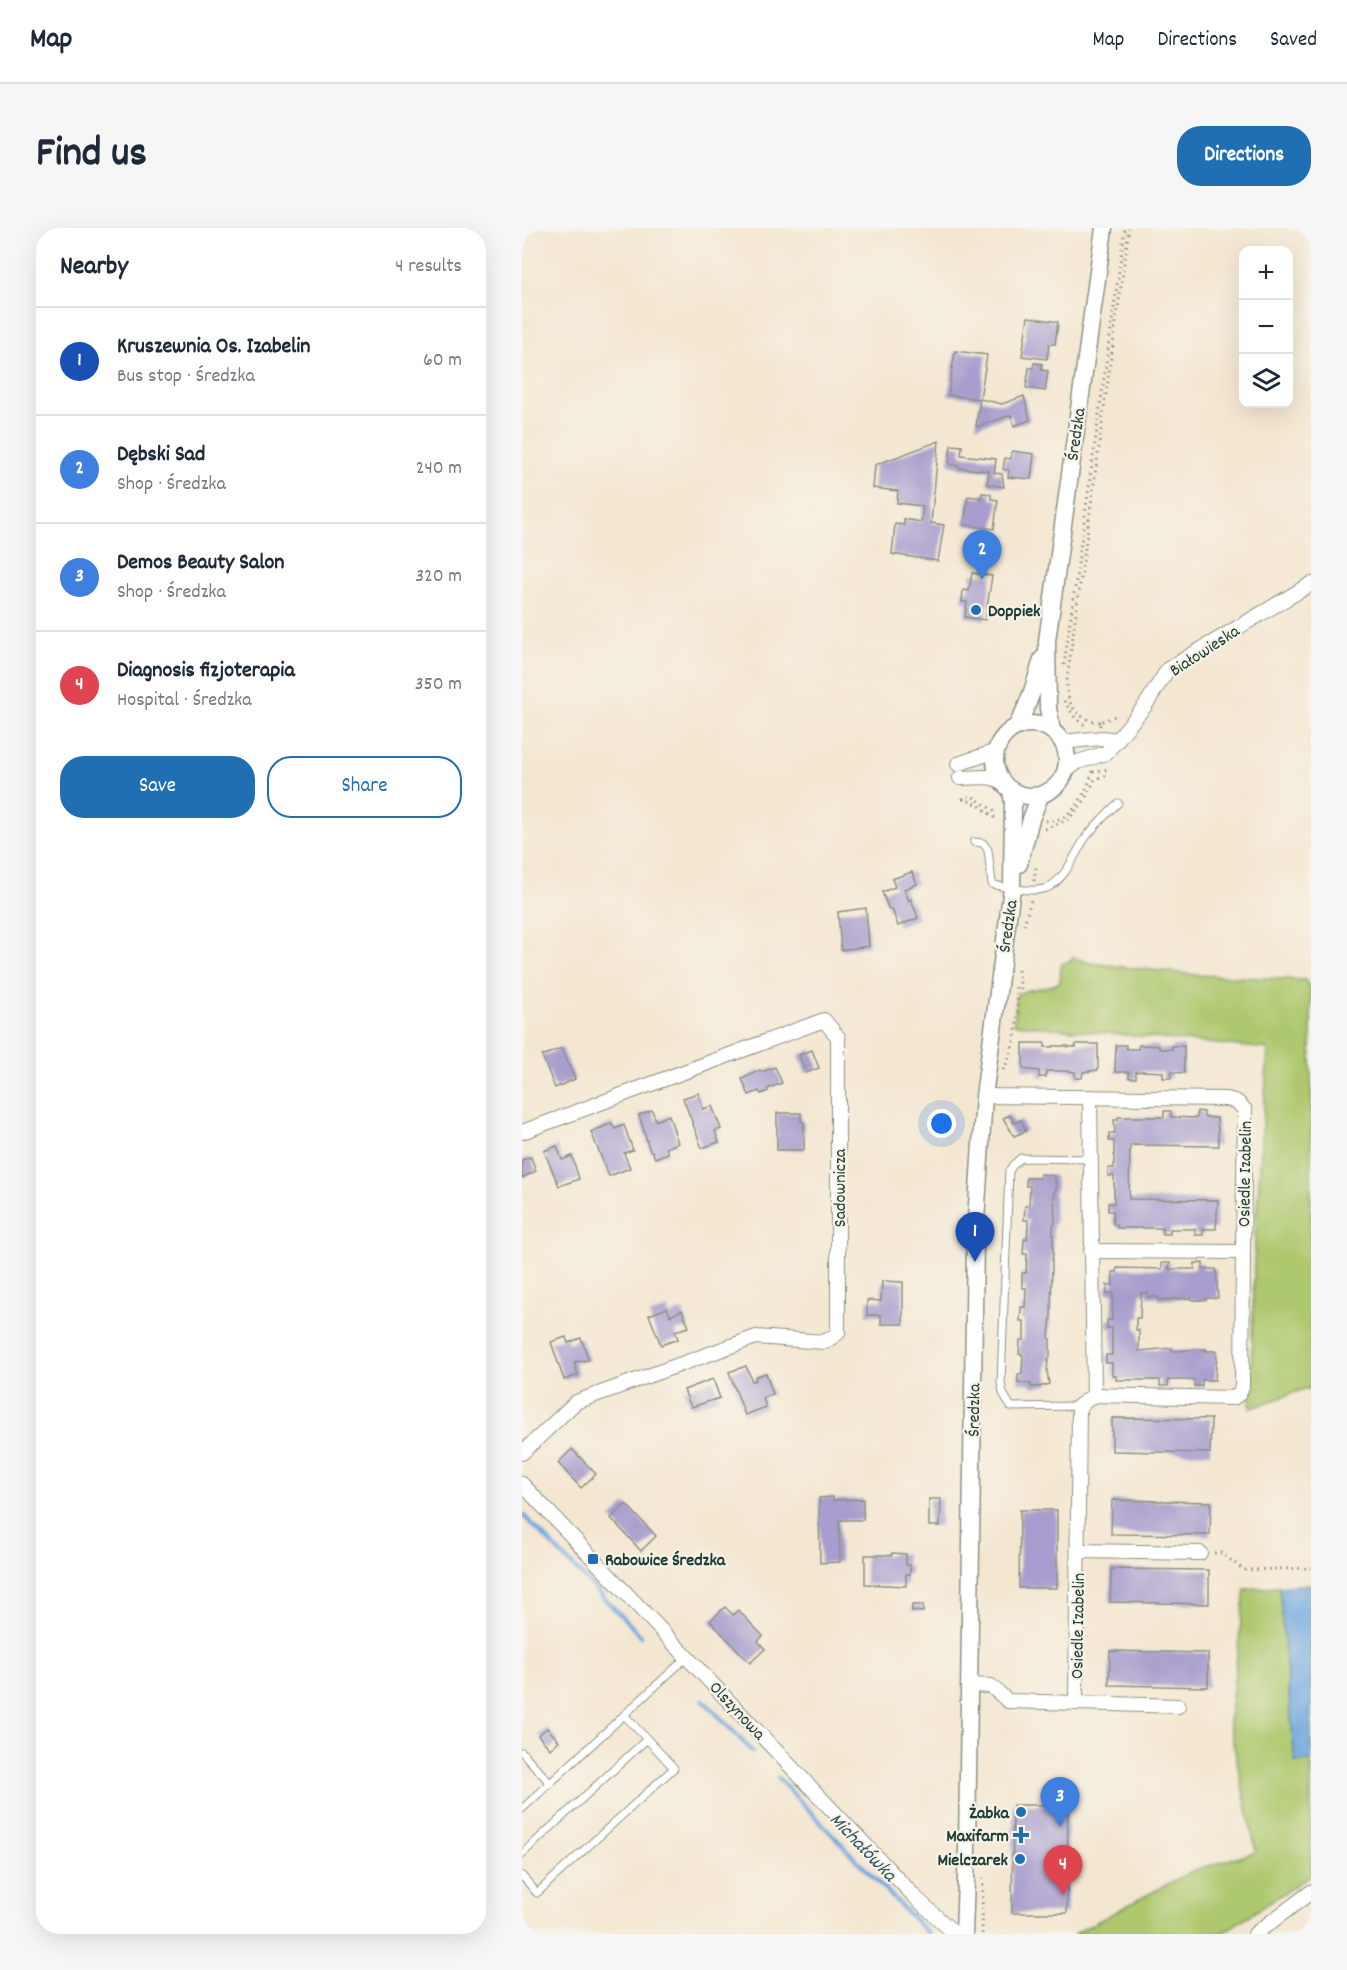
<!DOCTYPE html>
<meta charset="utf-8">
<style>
body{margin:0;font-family:Dekko,sans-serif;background:#f6f6f7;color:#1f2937}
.controls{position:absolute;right:18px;top:18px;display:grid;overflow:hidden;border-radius:12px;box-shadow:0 6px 24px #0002}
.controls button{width:54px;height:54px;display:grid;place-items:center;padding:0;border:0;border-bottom:2px solid #e0e1e3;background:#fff;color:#1f2937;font:30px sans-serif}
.you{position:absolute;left:420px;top:896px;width:21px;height:21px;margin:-15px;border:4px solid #fff;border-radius:50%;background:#1a73e8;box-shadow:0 0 0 9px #1a73e833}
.badge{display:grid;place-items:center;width:39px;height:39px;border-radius:50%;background:#1f6fb2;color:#fff;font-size:20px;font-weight:700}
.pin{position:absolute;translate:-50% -50px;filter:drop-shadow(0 2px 3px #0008)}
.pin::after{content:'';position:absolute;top:32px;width:21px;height:18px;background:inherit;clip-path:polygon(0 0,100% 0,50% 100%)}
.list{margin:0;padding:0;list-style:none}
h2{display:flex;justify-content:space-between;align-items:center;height:78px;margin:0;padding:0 24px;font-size:26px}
h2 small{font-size:20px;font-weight:400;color:#747a83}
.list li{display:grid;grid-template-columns:39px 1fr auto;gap:18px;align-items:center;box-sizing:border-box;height:108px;padding:0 24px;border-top:2px solid #e0e1e3}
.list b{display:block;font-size:22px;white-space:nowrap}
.list p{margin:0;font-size:20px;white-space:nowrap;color:#747a83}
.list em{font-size:20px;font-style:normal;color:#747a83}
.actions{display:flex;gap:12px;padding:18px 24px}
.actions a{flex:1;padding:14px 0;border:2px solid #1f6fb2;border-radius:24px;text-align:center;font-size:21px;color:#1f6fb2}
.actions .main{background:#1f6fb2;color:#fff}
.icon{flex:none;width:33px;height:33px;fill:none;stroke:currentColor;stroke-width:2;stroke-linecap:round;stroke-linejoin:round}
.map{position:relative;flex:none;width:789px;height:1706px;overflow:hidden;border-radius:24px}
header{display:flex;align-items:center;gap:36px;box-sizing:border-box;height:84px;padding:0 30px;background:#fff;border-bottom:2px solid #e0e1e3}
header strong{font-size:28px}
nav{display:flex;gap:33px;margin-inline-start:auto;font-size:21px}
.intro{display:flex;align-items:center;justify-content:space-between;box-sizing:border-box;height:144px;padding:0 36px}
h1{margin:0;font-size:42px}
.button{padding:15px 27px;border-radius:24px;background:#1f6fb2;color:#fff;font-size:21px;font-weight:700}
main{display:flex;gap:36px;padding:0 36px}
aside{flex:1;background:#fff;border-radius:24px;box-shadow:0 6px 24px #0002}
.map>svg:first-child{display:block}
.green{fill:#aec86e;stroke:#668251;stroke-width:1.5}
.water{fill:#6fa7de;stroke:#477289;stroke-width:1.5}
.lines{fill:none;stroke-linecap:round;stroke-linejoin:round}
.stream{stroke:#6fa7de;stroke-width:4.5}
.building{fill:#a89dce}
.service-casing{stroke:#8a9283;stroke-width:9}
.minor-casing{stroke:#8a9283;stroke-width:16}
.tertiary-casing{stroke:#8a9283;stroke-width:19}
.path{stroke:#8a9283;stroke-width:3;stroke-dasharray:1.5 4.5;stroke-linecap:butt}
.service{stroke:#fff;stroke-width:7}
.minor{stroke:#fff;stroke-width:14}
.tertiary{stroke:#fff;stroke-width:16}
.poi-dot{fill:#1f6fb2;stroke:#f7f3e8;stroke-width:2}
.labels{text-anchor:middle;stroke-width:4.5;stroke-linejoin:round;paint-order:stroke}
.street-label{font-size:18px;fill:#1f3d34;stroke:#f7f3e8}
.poi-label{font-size:18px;font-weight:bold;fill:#1f3d34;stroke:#f7f3e8;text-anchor:end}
.water-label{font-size:20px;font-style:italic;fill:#33585e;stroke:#f7f3e8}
</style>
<header>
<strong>Map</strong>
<nav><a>Map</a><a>Directions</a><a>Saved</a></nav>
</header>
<div class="intro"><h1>Find us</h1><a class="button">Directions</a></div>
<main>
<aside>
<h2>Nearby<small>4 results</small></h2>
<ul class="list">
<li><span class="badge" style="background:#1a4fb4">1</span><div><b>Kruszewnia Os. Izabelin</b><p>Bus stop · Średzka</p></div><em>60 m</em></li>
<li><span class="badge" style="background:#3f7fe0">2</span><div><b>Dębski Sad</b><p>Shop · Średzka</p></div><em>240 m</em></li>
<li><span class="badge" style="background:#3f7fe0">3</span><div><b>Demos Beauty Salon</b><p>Shop · Średzka</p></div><em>320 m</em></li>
<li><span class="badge" style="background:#e0444e">4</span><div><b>Diagnosis fizjoterapia</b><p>Hospital · Średzka</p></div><em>350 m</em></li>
</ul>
<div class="actions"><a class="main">Save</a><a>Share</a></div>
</aside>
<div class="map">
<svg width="789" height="1706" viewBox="0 0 789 1706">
<rect width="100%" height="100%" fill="#f7f3e8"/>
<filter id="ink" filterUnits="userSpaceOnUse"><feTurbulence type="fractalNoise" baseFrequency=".0167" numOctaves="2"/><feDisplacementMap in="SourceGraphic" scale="12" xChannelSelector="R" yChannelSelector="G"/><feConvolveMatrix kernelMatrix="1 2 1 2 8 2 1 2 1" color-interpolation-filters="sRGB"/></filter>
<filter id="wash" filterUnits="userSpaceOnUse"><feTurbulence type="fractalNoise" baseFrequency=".008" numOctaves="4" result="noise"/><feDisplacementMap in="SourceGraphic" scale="24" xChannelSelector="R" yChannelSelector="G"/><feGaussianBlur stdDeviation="1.35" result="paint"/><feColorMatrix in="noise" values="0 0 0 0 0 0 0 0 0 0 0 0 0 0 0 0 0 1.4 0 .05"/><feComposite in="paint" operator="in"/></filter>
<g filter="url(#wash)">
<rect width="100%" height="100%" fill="#f4e7d2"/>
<!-- green -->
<g class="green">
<path d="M551 729 567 735 675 747 783 752 789 762V1161H782L728 1181 733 1011 746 821 492 796 495 766C509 759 525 762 538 754L539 736 549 733Z"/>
<polygon points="757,1359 773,1534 789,1533 789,1647 699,1706 552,1706 672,1642 734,1624 707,1495 723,1361"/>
</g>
<!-- water -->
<polygon class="water" points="789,1356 789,1533 773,1534 757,1359"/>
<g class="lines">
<!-- stream -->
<g class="stream">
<polyline points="0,1286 119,1408"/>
<polyline points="181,1472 231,1524"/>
<polyline points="256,1550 406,1706"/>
</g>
</g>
<g id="blocks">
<!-- building -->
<g class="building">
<polygon points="506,89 536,94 533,116 527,116 525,131 500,128"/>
<polygon points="433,123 465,127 458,171 480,176 502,168 508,192 492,198 489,187 454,199 458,171 426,167"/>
<polygon points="512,135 520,136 519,142 526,143 523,163 504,160 507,140 511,140"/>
<polygon points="417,213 409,295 422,297 416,333 370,326 373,296 382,297 382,291 399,294 401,278 375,275 376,263 351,260 353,237"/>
<polygon points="429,217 440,218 439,227 474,231 472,245 480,246 482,259 465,256 467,243 437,240 437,238 427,236"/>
<polygon points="490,223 512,226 509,251 486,249 487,242 481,241 483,230 489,231"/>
<polygon points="460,265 469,266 469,271 476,272 472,301 442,297 446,268 459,270"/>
<polygon points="450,345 470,348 463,392 443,389 445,374 440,374 441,362 447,363"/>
<polygon points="390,644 395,656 382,661 387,673 389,671 396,690 376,698 370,681 367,682 360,664 373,659 370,651"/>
<polygon points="344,680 347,718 319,722 316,684"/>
<polygon points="501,815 523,815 523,819 530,819 531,818 546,818 546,819 554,819 554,816 576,816 576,842 561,844 560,850 553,850 553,844 545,843 524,843 524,849 517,849 517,843 501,841"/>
<polygon points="594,817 604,817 604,821 616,821 617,817 637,818 637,821 650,821 650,818 662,818 662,845 649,844 649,850 641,850 641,844 621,843 614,844 614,850 607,850 607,844 593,844"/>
<polygon points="40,820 53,851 33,860 20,828"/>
<polygon points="290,822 297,840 284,845 277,827"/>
<polygon points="253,839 260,855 245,861 246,863 239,866 237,863 227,867 220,851 238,842 239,844"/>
<polygon points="176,865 181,881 190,878 199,901 193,903 197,914 180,920 161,870"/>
<polygon points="130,882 134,893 147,887 156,915 144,920 146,925 133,930 130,923 128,923 117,887"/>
<polygon points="642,883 649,883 649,889 675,890 675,883 682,884 682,889 695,890 697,918 608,917 607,971 696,972 694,1001 681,1001 681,1007 673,1007 673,1001 648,1001 648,1006 640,1006 640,1000 595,1000 595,997 591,996 591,983 586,983 586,975 592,975 592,948 586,948 586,940 592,940 592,913 587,913 587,905 593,905 592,892 596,892 596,889 642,889"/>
<polygon points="255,885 279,885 279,893 282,894 282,922 255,922"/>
<polygon points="488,887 492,895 499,892 504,903 492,908 481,890"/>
<polygon points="90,895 93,901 102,897 111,922 102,925 108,940 87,948 69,904"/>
<polygon points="35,918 40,932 50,928 57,951 37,958 22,923"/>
<polygon points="9,929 14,943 0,950 0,932"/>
<polygon points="518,946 533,948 534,962 532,964 533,995 531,997 531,1028 530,1030 529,1087 527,1109 528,1111 528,1129 526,1132 525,1143 527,1156 517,1159 509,1159 509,1156 496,1154 496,1146 500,1146 501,1127 497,1126 498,1112 502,1112 502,1093 498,1093 499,1079 503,1079 504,1060 500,1060 500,1045 504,1045 505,1026 501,1026 502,1011 505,1011 506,995 506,992 502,992 503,978 507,978 508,958 504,958 504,950 518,950"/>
<polygon points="640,1035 648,1035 647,1041 673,1041 673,1035 681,1035 681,1041 694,1041 696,1070 684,1070 684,1072 670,1072 670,1070 636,1072 636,1069 626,1069 626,1065 619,1065 618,1090 614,1090 614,1102 617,1102 617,1123 650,1120 650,1123 684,1121 684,1123 695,1123 693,1152 680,1152 680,1158 672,1158 672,1152 646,1152 646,1158 638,1158 638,1152 594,1152 594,1148 590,1148 590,1135 584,1135 584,1127 590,1127 590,1100 585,1100 585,1092 590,1092 591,1065 585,1065 585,1057 591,1057 591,1044 595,1044 595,1040 640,1041"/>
<polygon points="360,1053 381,1054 381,1096 359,1096 359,1087 345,1087 345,1072 359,1073"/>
<polygon points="145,1080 148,1088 160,1082 167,1099 153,1103 156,1111 139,1117 127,1087"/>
<polygon points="44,1109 46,1115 59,1110 67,1132 52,1134 56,1147 42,1152 29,1114"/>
<polygon points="224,1138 230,1153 234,1152 233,1149 244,1145 251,1166 241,1170 244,1179 223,1187 207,1144"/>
<polygon points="191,1151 198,1170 169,1179 162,1162"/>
<polygon points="590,1190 689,1191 688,1225 590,1223"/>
<polygon points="50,1221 74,1246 59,1260 36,1235"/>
<polygon points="311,1269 311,1272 341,1271 341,1292 317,1292 318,1334 298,1335 297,1270"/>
<polygon points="407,1271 419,1271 418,1298 407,1298"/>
<polygon points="590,1272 689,1274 688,1307 589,1306"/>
<polygon points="104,1276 134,1308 119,1323 89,1290"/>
<polygon points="498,1282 535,1282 535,1360 497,1360"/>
<polygon points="370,1325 384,1326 384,1337 388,1337 388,1346 384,1346 384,1358 343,1356 343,1327 370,1327"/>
<polygon points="589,1341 687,1342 687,1376 588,1374"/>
<polygon points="390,1377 401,1377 401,1384 390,1383"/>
<polygon points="203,1379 211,1387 216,1382 241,1408 236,1413 243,1421 228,1435 188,1393"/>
<polygon points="588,1423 686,1425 686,1459 587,1457"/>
<polygon points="25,1500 37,1513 28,1521 16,1507"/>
<polygon points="491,1577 546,1577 545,1685 490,1685"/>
</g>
</g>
</g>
<g filter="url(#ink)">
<use href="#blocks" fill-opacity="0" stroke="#8a9283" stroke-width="1.5"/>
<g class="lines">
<defs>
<g id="service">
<path d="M452 614 461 615 466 622 470 656C483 660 512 665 525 660 544 651 553 625 564 609 574 597 584 586 596 575"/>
<polyline points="557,1178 489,1179 481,1165 479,1155 487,943 491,937 499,930 569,931"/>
<polyline points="102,1487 125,1511"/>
<polyline points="0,1524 28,1555"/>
<polyline points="0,1581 165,1429"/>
<polyline points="0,1626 125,1511 152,1540 15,1665 0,1648"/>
</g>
<g id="minor">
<polyline points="540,514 580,510 596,512"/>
<polyline points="436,536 474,523"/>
<polyline points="544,543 556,534 584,525 623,478 646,441 789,356"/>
<polyline points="438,550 465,549 478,552"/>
<polyline points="462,868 705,871 715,874 723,882 721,1024 569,1023"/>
<polyline points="568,869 572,1167"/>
<polyline points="0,904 302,792 316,809 316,1105 303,1114 234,1109 54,1174 0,1225"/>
<polyline points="0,1256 392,1668 433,1706"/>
<polyline points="556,1323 678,1325"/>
<polyline points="446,1457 469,1458 486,1473 656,1478"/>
<polyline points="554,1474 557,1178 572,1167 711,1170 717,1166 720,1159 721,1024"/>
<polyline points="733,1706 789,1664"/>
</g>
<g id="tertiary">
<circle cx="509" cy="532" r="36"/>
<path d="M494 499C507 477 513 455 520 431"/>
<polyline points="530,503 526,480 525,413 582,0"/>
<polyline points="497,636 509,591 518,568"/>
<polyline points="442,1706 445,1622 453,1009 462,868 490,660 491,575 489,563"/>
</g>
</defs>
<!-- service casing -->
<use href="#service" class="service-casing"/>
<!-- minor casing -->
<use href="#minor" class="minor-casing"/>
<!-- tertiary casing -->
<use href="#tertiary" class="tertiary-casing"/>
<!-- path -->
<g class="path">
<polyline points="542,437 603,0"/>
<polyline points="542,473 554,491 563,497"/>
<path d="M578 494C552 491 544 475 545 451L607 0"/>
<polyline points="578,498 578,494 596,487"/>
<polyline points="571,544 587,541"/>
<polyline points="440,571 449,568 453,570 475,585"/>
<polyline points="441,571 455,576 476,592"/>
<path d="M524 593C530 592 538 592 543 588 557 580 567 557 571 542"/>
<polyline points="523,601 547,591 563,572 573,551 587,547"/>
<polyline points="512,653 514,639"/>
<polyline points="502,697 509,672"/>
<polyline points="496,742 499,762 497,762"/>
<path d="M481 842C495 818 499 782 493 755"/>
<polyline points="692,1325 699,1325 722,1342 789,1340"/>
<polyline points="460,1706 461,1648"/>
</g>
<!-- service -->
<use href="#service" class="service"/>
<!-- minor -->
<use href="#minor" class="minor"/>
<!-- tertiary -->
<use href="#tertiary" class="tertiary"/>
</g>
</g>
<!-- markers -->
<g class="poi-dot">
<circle cx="454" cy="382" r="6"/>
<rect x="65" y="1325" width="12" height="12" rx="3"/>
<circle cx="499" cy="1584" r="6"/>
<path d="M496 1598h6v6h6v6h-6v6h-6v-6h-6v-6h6z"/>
<circle cx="498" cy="1631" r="6"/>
</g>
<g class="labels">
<!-- street labels -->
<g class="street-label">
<text transform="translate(553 206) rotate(-82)" y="6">Średzka</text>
<text transform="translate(682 422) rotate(-33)" y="6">Białowieska</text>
<text transform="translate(485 698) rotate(-82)" y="6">Średzka</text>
<text transform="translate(722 946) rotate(-89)" y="6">Osiedle Izabelin</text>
<text transform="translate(317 960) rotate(-90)" y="6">Sadownicza</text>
<text transform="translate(451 1182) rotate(-89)" y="6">Średzka</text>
<text transform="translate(555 1398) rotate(-89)" y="6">Osiedle Izabelin</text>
<text transform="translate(216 1482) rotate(47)" y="6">Olszynowa</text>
</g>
<!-- poi labels -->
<g class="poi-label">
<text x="466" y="388" text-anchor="start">Doppiek</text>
<text x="83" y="1337" text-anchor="start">Rabowice Średzka</text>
<text x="487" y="1590">Żabka</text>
<text x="487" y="1613">Maxifarm</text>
<text x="486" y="1637">Mielczarek</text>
</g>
<!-- water labels -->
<g class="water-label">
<text transform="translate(342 1618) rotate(46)" y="7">Michałówka</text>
</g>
</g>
</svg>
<div class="controls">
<button>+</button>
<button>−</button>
<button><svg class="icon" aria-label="layers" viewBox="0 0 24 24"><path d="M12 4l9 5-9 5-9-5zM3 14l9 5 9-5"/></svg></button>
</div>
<div class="you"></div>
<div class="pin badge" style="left:453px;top:1034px;background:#1a4fb4">1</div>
<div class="pin badge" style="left:460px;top:352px;background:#3f7fe0">2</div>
<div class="pin badge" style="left:538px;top:1599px;background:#3f7fe0">3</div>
<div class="pin badge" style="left:541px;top:1667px;background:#e0444e">4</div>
</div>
</main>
